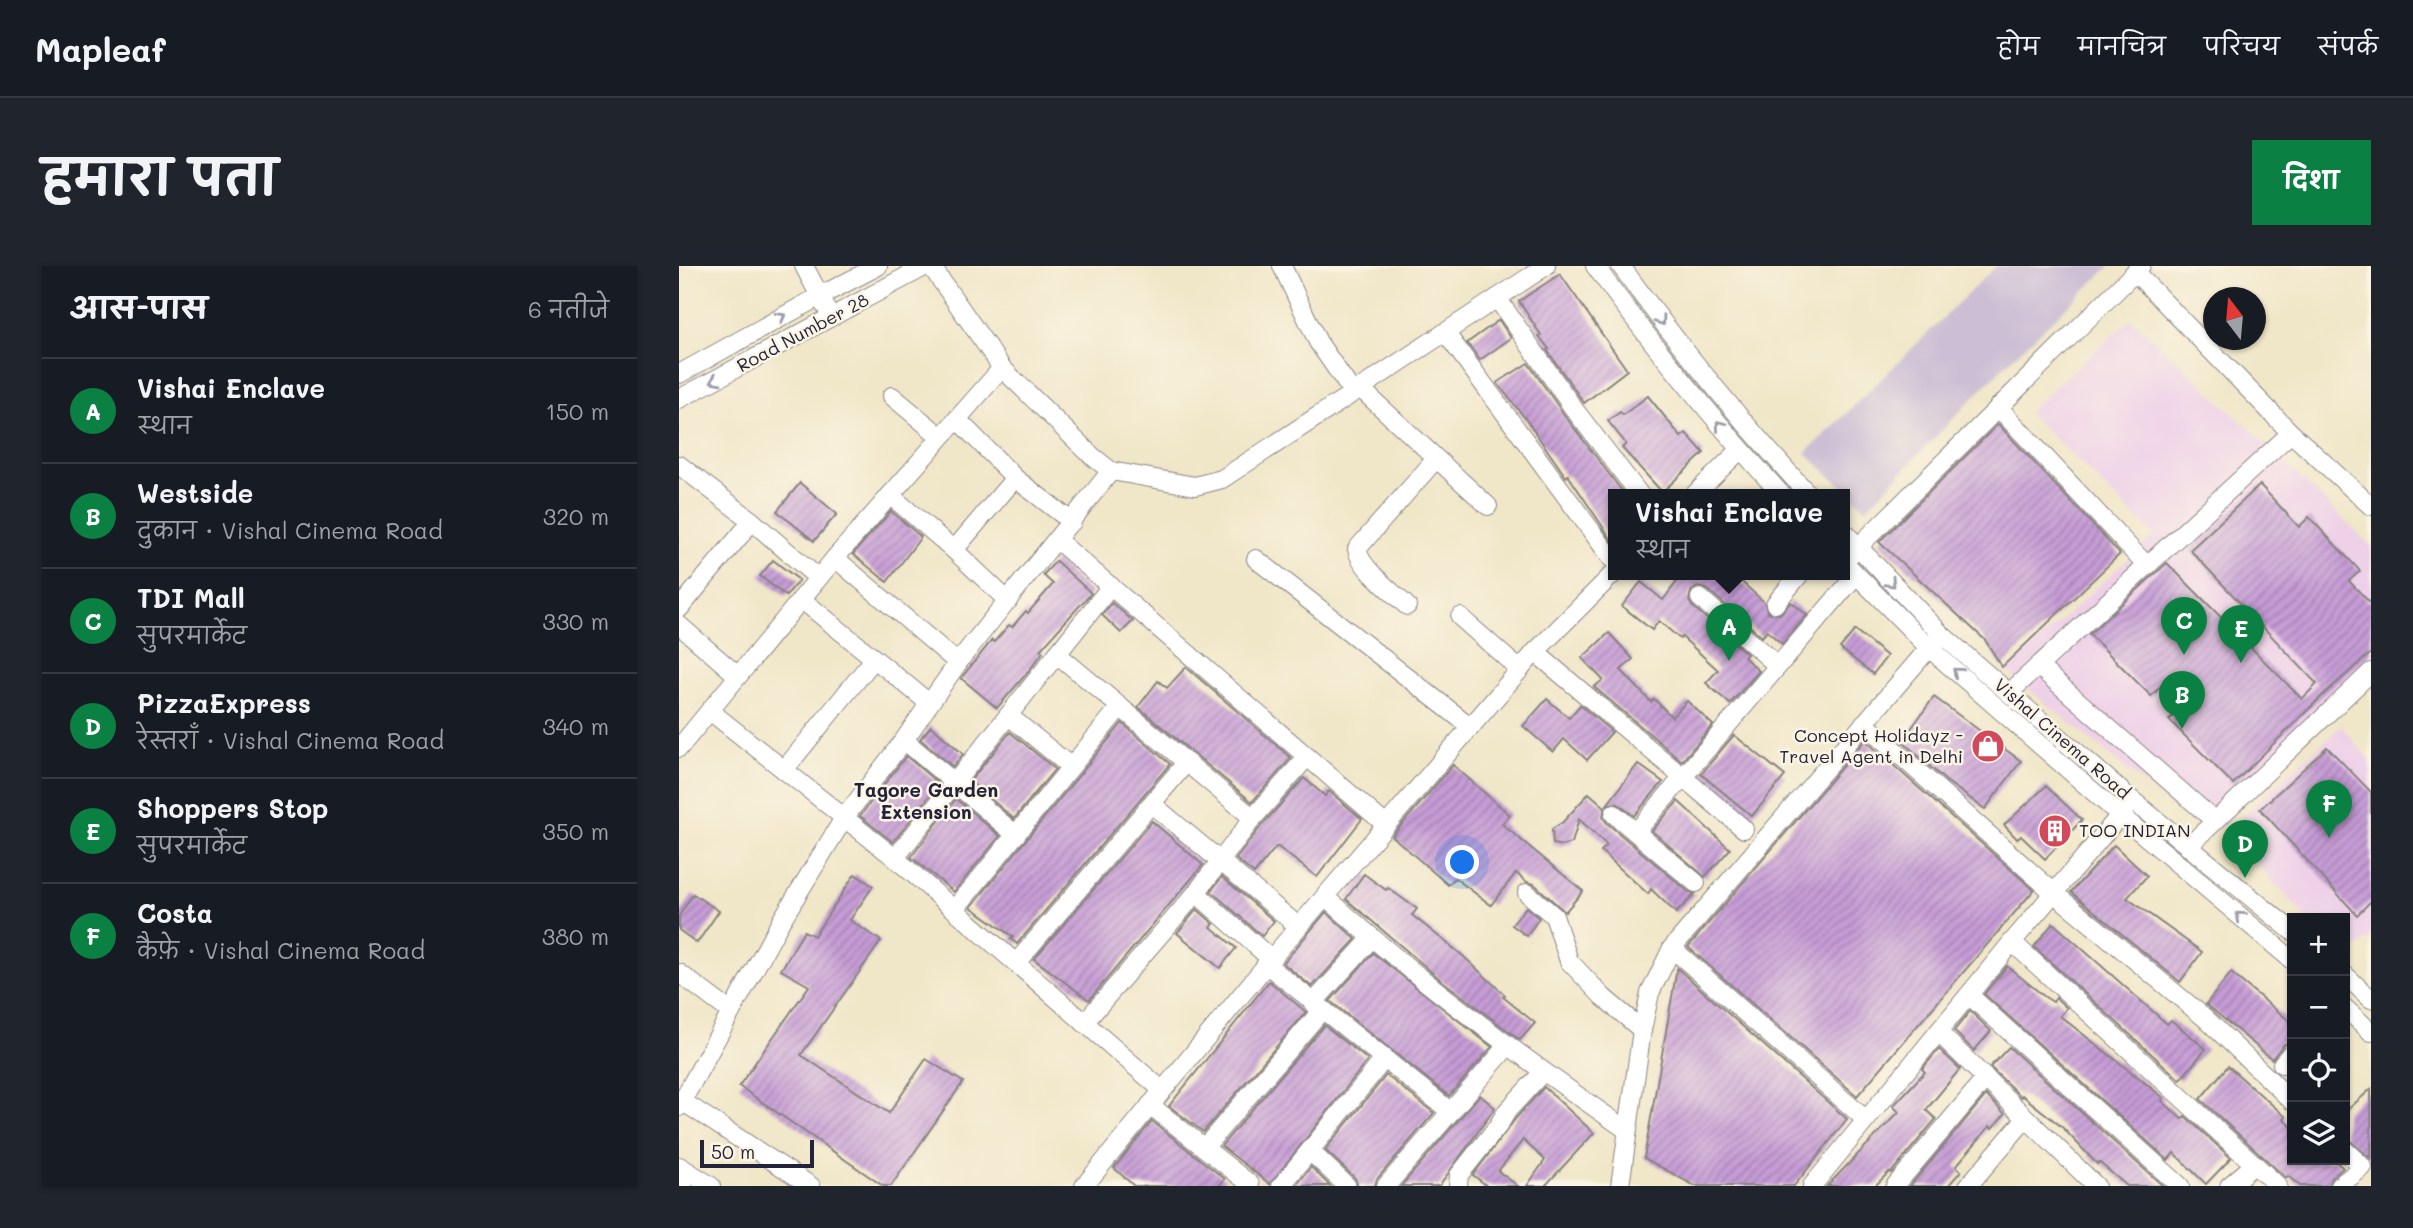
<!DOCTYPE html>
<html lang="hi">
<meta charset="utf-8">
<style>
body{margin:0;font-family:Mali,"Playpen Sans Deva",sans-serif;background:#20242c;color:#f1f3f6}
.controls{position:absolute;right:21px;bottom:21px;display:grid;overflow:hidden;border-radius:0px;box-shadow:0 2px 5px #0004}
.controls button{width:63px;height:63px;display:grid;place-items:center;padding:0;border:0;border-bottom:2px solid #363941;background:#171b24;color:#f1f3f6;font:35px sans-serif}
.compass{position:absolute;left:1524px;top:21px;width:63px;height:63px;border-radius:50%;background:#171b24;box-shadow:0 2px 5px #0004;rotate:344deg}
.scale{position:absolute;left:21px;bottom:18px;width:114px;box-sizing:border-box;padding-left:7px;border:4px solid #22223b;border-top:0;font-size:19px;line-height:24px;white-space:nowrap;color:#22223b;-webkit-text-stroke:5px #fcf5e5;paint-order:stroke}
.you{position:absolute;left:784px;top:597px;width:24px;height:24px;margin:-18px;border:5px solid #fff;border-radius:50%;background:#1a73e8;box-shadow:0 0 0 10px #1a73e833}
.badge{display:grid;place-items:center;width:46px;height:46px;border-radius:50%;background:#0b8043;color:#fff;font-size:23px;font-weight:700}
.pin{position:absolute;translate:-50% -58px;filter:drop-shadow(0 2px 4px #0008)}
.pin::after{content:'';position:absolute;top:37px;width:24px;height:21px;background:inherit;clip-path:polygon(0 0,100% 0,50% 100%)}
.popup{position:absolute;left:929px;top:223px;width:242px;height:91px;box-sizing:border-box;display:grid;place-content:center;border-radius:0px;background:#171b24;filter:drop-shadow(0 2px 5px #0005);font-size:23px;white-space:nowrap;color:#9ea1a6}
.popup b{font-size:26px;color:#f1f3f6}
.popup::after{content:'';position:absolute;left:50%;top:100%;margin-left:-14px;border:14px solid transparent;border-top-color:#171b24}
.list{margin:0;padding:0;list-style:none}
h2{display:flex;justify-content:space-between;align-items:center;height:91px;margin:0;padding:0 28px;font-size:30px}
h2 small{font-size:23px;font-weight:400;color:#9ea1a6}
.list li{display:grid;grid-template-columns:46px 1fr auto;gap:21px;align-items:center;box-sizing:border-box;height:105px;padding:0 28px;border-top:2px solid #363941}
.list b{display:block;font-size:26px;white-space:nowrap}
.list p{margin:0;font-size:23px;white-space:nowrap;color:#9ea1a6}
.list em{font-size:23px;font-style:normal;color:#9ea1a6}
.icon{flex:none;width:38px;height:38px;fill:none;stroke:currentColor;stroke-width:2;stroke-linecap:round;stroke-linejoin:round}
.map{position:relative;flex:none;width:1692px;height:920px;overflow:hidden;border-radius:0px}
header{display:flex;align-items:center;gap:42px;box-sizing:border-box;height:98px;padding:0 35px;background:#171b24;border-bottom:2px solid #363941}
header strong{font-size:33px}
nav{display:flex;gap:38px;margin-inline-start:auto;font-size:24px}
.intro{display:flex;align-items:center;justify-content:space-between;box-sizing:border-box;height:168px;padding:0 42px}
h1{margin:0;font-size:49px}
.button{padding:18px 32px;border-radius:0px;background:#0b8043;color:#fff;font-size:24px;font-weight:700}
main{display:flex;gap:42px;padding:0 42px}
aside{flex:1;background:#171b24;border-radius:0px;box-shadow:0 2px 5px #0004}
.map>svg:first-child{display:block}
.built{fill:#eed0e8}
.industrial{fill:#ccbed4}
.building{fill:url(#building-hatch)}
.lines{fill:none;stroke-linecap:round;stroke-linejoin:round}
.minor-casing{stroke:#898482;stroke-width:20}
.minor{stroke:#fff;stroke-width:18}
.oneway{stroke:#9c9ca7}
.labels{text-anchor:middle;stroke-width:5;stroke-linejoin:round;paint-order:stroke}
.street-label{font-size:18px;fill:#22223b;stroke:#fcf5e5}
.poi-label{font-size:18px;fill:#22223b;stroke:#fcf5e5;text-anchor:end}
.neighbourhood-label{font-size:19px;font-weight:bold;fill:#22223b;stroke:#fcf5e5}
</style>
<header>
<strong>Mapleaf</strong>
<nav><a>होम</a><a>मानचित्र</a><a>परिचय</a><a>संपर्क</a></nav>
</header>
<div class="intro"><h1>हमारा पता</h1><a class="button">दिशा</a></div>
<main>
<aside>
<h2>आस-पास<small>6 नतीजे</small></h2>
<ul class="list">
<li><span class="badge">A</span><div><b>Vishai Enclave</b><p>स्थान</p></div><em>150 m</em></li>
<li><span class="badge">B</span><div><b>Westside</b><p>दुकान · Vishal Cinema Road</p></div><em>320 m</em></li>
<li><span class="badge">C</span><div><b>TDI Mall</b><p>सुपरमार्केट</p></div><em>330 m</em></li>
<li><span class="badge">D</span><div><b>PizzaExpress</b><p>रेस्तराँ · Vishal Cinema Road</p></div><em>340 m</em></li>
<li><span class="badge">E</span><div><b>Shoppers Stop</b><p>सुपरमार्केट</p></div><em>350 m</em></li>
<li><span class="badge">F</span><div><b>Costa</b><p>कैफ़े · Vishal Cinema Road</p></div><em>380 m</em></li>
</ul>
</aside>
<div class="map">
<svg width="1692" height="920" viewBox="0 0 1692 920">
<defs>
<pattern id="building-hatch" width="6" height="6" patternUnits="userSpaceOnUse" patternTransform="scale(1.75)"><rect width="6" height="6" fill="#c69cd6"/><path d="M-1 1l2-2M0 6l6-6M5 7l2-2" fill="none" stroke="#a07faf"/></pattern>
</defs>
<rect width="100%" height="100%" fill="#fcf5e5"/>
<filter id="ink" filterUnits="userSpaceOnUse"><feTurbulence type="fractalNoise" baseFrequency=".0143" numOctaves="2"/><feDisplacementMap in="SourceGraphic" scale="14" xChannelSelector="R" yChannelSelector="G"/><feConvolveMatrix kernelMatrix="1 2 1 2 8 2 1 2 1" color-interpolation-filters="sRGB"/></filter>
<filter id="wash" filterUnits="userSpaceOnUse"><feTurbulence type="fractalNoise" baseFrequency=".00686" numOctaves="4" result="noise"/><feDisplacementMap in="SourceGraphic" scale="28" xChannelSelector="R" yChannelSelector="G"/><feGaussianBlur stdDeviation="1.57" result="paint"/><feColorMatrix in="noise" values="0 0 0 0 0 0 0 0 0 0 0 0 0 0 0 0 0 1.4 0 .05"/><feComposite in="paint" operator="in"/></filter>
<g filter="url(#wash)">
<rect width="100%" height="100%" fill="#f0e6c8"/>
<!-- built -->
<g class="built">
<polygon points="1452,53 1590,181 1692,280 1692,400 1516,560 1328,405 1475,269 1348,146"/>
<polygon points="1662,460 1692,495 1692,671 1666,691 1666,652 1627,652 1548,565"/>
</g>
<!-- industrial -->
<polygon class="industrial" points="1317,0 1431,0 1324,101 1187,243 1127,187"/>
<g id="blocks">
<!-- building -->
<g class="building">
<polygon points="881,8 948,104 905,137 868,84 870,83 860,70 862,69 840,35"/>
<polygon points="820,54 832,72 801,94 788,77"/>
<polygon points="849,97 886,150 946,229 934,229 934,276 889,209 887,211 846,152 818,117"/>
<polygon points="969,130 1002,171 1007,167 1025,187 983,226 943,182 947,178 929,155 941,146 944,149"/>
<polygon points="1319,158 1441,288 1323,401 1306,374 1200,276"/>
<polygon points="121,217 158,248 135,275 98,245"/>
<polygon points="1581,219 1620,261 1630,251 1681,305 1670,315 1692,338 1692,387 1646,427 1554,518 1490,454 1511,432 1491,411 1472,430 1410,368 1488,297 1623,433 1638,418 1511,284"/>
<polygon points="212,245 242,271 208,316 174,288"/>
<polygon points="94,294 120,314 107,330 81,310"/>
<polygon points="377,295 412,327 361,384 364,386 349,406 318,442 282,412 313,374 315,376 330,359 333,361 347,345 349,347 374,318 364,309"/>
<polygon points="1003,309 1055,309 1085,336 1089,347 1101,348 1112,336 1128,349 1103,378 1088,365 1083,371 1028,323 1018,321 1012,325 1010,335 1013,340 1068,388 1065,391 1080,405 1051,438 1027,417 1039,404 1003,371 1001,373 980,355 973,364 943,340 962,316 984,334"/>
<polygon points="433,337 454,355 442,367 423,349"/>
<polygon points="1176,364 1208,390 1194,408 1161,382"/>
<polygon points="930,367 954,393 942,404 972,436 975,433 993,451 1008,435 1034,459 1003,495 915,421 924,414 903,392"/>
<polygon points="507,401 612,492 573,536 459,441 479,415 488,422"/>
<polygon points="1255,431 1342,495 1306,543 1267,515 1223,475"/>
<polygon points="868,433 890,452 901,439 933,466 908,494 885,473 874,486 844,460"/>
<polygon points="443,457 491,498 338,678 332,673 334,671 292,641"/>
<polygon points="252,460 284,488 274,501 241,473"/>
<polygon points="331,466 376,503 335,553 291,515"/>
<polygon points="1055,469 1106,510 1073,550 1022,508"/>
<polygon points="1186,474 1355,624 1178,830 1009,681"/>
<polygon points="1648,481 1692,526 1692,635 1678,649 1581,543"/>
<polygon points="227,490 260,518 214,576 181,550"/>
<polygon points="959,498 984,516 955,550 938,537 928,539"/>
<polygon points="774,499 831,549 823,558 904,625 886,646 855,618 848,616 837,607 812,639 776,612 769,619 713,570"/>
<polygon points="625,512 646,530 650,525 683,553 638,611 599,581 597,581 575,608 557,593 583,559"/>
<polygon points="1367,520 1403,554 1366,593 1342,570 1338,573 1325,559"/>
<polygon points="910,527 926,541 924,551 928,557 1010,626 1016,628 997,647 972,623 969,628 922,585 928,579 900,553 893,577 884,580 874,578 873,563 884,556"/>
<polygon points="277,533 321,570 275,626 232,591"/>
<polygon points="999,535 1051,583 1026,611 973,565"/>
<polygon points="473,555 524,599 410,734 355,693"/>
<polygon points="1435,579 1468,610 1448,632 1523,686 1501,716 1392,626"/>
<polygon points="176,608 194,620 171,654 202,675 122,789 210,847 247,793 284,816 212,920 204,920 60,820 130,720 102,704 125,665 135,670"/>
<polygon points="685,608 707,624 709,622 738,643 733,649 783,689 826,729 824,731 856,757 841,774 762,714 667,633"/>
<polygon points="543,611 595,655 583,670 532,625"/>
<polygon points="14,628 40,645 18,677 0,664 0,650"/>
<polygon points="847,641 860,652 848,670 833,659"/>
<polygon points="518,643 535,658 532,661 557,682 541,702 498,667"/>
<polygon points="647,646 677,673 633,721 604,697"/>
<polygon points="1374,657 1488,758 1492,754 1527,783 1501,814 1355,681"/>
<polygon points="694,687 813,781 770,830 651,735"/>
<polygon points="1328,700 1366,731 1374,736 1377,732 1388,742 1381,750 1485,832 1483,835 1503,853 1506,850 1552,892 1527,918 1495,887 1489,894 1305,728"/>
<polygon points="998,702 1168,853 1115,920 1016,920 965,892"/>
<polygon points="1552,707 1613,757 1613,775 1604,779 1593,793 1527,738"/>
<polygon points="590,715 627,746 524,866 490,840"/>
<polygon points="1291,745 1312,765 1295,785 1275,765"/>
<polygon points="645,759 689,794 591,918 542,880"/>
<polygon points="1330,781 1484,920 1448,920 1420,896 1418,898 1383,861 1343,829 1342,831 1311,801"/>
<polygon points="1260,783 1281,803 1247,844 1257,853 1212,907 1210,906 1196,920 1148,920 1220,846 1214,840 1246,806 1243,803"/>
<polygon points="1549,800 1607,851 1605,853 1613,861 1613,894 1655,894 1664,902 1652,912 1649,920 1621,920 1609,910 1607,912 1521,833"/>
<polygon points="707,809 755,847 698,913 696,920 679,920 676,912 646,884"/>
<polygon points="865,821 915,867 866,920 848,920 866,894 844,874 819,905 839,920 808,920 794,909 837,852"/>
<polygon points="1692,823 1692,893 1666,870 1666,846"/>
<polygon points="801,829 816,842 760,920 722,920"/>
<polygon points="1307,829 1326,848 1313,862 1311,860 1277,900 1282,905 1269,920 1231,920"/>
<polygon points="473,855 518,891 546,913 540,920 455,920 435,902"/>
<polygon points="632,901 651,920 617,920"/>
</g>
</g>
</g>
<g filter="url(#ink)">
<use href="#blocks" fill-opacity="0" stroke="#898482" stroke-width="2"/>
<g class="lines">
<defs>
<g id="minor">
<polyline points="125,0 146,40"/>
<polyline points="252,0 323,102 413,190 432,205 516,220 543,213 867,0"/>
<polyline points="603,0 639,76 674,127"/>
<path d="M916 0C974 80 1036 156 1103 229"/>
<path d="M942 0C1000 81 1063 156 1130 229"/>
<polyline points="1456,6 1612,167 1692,240"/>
<polyline points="818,32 895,143 961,229"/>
<polyline points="766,66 934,294"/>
<polyline points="0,108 141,30 199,0"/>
<polyline points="681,122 809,240"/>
<polyline points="213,130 262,171"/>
<polyline points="0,133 247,0"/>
<polyline points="1319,141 1468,300"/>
<polyline points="278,153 336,212"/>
<polyline points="0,199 73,255 139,312"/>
<polyline points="211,229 275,284 336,212 393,256"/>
<polyline points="1015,229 1061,184"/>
<polyline points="1166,267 1262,368 1453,534 1613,665"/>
<polyline points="378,274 707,559"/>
<polyline points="275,284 329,335"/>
<polyline points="1172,288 1462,0"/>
<polyline points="156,292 279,397"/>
<polyline points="577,293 792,461"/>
<polyline points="1166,297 1249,381 1441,549 1613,694"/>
<polyline points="1021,332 1099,400"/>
<polyline points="122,333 250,437"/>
<polyline points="1096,338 1120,309"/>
<path d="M728 340C714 326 681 302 678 283L756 194"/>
<polyline points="0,343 73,255"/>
<polyline points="781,351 841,404"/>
<polyline points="0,359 59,410"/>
<polyline points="856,386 1065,563"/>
<polyline points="378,388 574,552"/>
<polyline points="1359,400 1536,555"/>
<polyline points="1330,427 1612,167"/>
<polyline points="31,445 216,592 483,824"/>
<polyline points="330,450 392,501"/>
<polyline points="1185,457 1375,627 1526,752 1613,835"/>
<polyline points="225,474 337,569"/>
<polyline points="0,482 156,292 323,102"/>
<polyline points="105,504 195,393"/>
<polyline points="473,538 619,660"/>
<polyline points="935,548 1017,617"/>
<polyline points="957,566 1177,309"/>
<polyline points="1509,581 1692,406"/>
<polyline points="216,592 432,320"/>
<polyline points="517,627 592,693"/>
<polyline points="848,627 875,650 890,695 924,731 963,764"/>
<path d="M646 630C740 716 843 792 948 864"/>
<polyline points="276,643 441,441"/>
<polyline points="1333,676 1599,920"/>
<polyline points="993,682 1187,854"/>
<polyline points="337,697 507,497"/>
<polyline points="587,698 772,846"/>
<polyline points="0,707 52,746"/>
<polyline points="1666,709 1692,733"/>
<polyline points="1290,729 1501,920"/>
<polyline points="634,737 692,673"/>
<polyline points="1666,742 1692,766"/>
<polyline points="405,757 517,627 574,552 628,491"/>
<polyline points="1259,766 1417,920"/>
<polyline points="1603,798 1613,786"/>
<polyline points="3,835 132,920"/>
<polyline points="471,839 571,918"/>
<polyline points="0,841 102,655 165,552 225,474 283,391 432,205"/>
<polyline points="525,882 643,744"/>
<polyline points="631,885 668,920"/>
<polyline points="0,900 32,920"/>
<polyline points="0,918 4,920"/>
<polyline points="405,920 592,693 856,386 934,308"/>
<polyline points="602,920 706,792"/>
<polyline points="707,920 828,781"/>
<polyline points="779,920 780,909 819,860 828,845 864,806"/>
<polyline points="941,920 963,764 971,727 993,682 1262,368"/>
<polyline points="1133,920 1333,676 1448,541"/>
<polyline points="1216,920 1307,812"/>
<polyline points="1289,920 1347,852"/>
<polyline points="1550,920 1576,898"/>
<polyline points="1660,920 1684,901 1666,884"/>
</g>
</defs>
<!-- minor casing -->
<use href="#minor" class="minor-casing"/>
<!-- minor -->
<use href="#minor" class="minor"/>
</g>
<!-- one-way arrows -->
<defs><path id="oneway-chevron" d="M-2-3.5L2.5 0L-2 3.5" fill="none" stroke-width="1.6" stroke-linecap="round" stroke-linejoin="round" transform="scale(1.75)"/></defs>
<g class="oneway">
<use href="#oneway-chevron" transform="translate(102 51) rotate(-29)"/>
<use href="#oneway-chevron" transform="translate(982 55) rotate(54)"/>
<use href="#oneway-chevron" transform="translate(36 114) rotate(152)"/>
<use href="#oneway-chevron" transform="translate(1041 159) rotate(-130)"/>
<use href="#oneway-chevron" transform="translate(1212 317) rotate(46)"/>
<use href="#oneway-chevron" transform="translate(1278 406) rotate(-139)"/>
<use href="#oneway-chevron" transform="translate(1561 650) rotate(-140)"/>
</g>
</g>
<!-- icons -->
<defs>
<symbol id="shop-disc" viewBox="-11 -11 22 22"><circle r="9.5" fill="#d1495b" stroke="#fcf5e5"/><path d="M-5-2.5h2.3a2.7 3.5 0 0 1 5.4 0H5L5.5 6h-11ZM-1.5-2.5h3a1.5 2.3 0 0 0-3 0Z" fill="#fff"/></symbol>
<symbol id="building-disc" viewBox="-11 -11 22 22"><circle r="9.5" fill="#d1495b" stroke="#fcf5e5"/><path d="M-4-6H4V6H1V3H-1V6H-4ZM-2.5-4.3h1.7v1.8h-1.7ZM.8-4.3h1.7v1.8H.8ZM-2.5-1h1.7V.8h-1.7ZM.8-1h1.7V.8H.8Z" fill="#fff"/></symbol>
</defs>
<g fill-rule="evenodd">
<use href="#shop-disc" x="1290" y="461" width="38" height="38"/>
<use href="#building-disc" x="1357" y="546" width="38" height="38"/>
</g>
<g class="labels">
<!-- street labels -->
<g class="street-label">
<text transform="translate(124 67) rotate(-28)" y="6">Road Number 28</text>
<text transform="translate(1383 473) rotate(41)" y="6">Vishal Cinema Road</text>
</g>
<!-- poi labels -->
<g class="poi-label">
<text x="1284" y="476">Concept Holidayz -<tspan x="1284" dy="21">Travel Agent in Delhi</tspan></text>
<text x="1400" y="571" text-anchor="start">TOO INDIAN</text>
</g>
<!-- neighbourhood labels -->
<g class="neighbourhood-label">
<text x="247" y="531">Tagore Garden<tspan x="247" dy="22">Extension</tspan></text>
</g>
</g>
</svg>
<div class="controls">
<button>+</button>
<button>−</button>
<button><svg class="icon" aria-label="locate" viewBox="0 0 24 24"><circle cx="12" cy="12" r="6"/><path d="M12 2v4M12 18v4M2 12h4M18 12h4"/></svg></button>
<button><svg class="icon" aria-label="layers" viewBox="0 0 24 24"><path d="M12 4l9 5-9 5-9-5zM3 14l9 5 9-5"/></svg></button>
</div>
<svg class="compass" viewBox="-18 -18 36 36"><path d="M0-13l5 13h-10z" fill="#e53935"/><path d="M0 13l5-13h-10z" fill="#9ea1a6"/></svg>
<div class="scale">50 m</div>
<div class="you"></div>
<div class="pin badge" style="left:1050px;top:395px">A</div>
<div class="popup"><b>Vishai Enclave</b>स्थान</div>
<div class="pin badge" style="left:1503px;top:463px">B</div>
<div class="pin badge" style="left:1505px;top:389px">C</div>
<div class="pin badge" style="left:1566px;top:612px">D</div>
<div class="pin badge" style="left:1562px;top:397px">E</div>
<div class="pin badge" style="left:1650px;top:572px">F</div>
</div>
</main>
